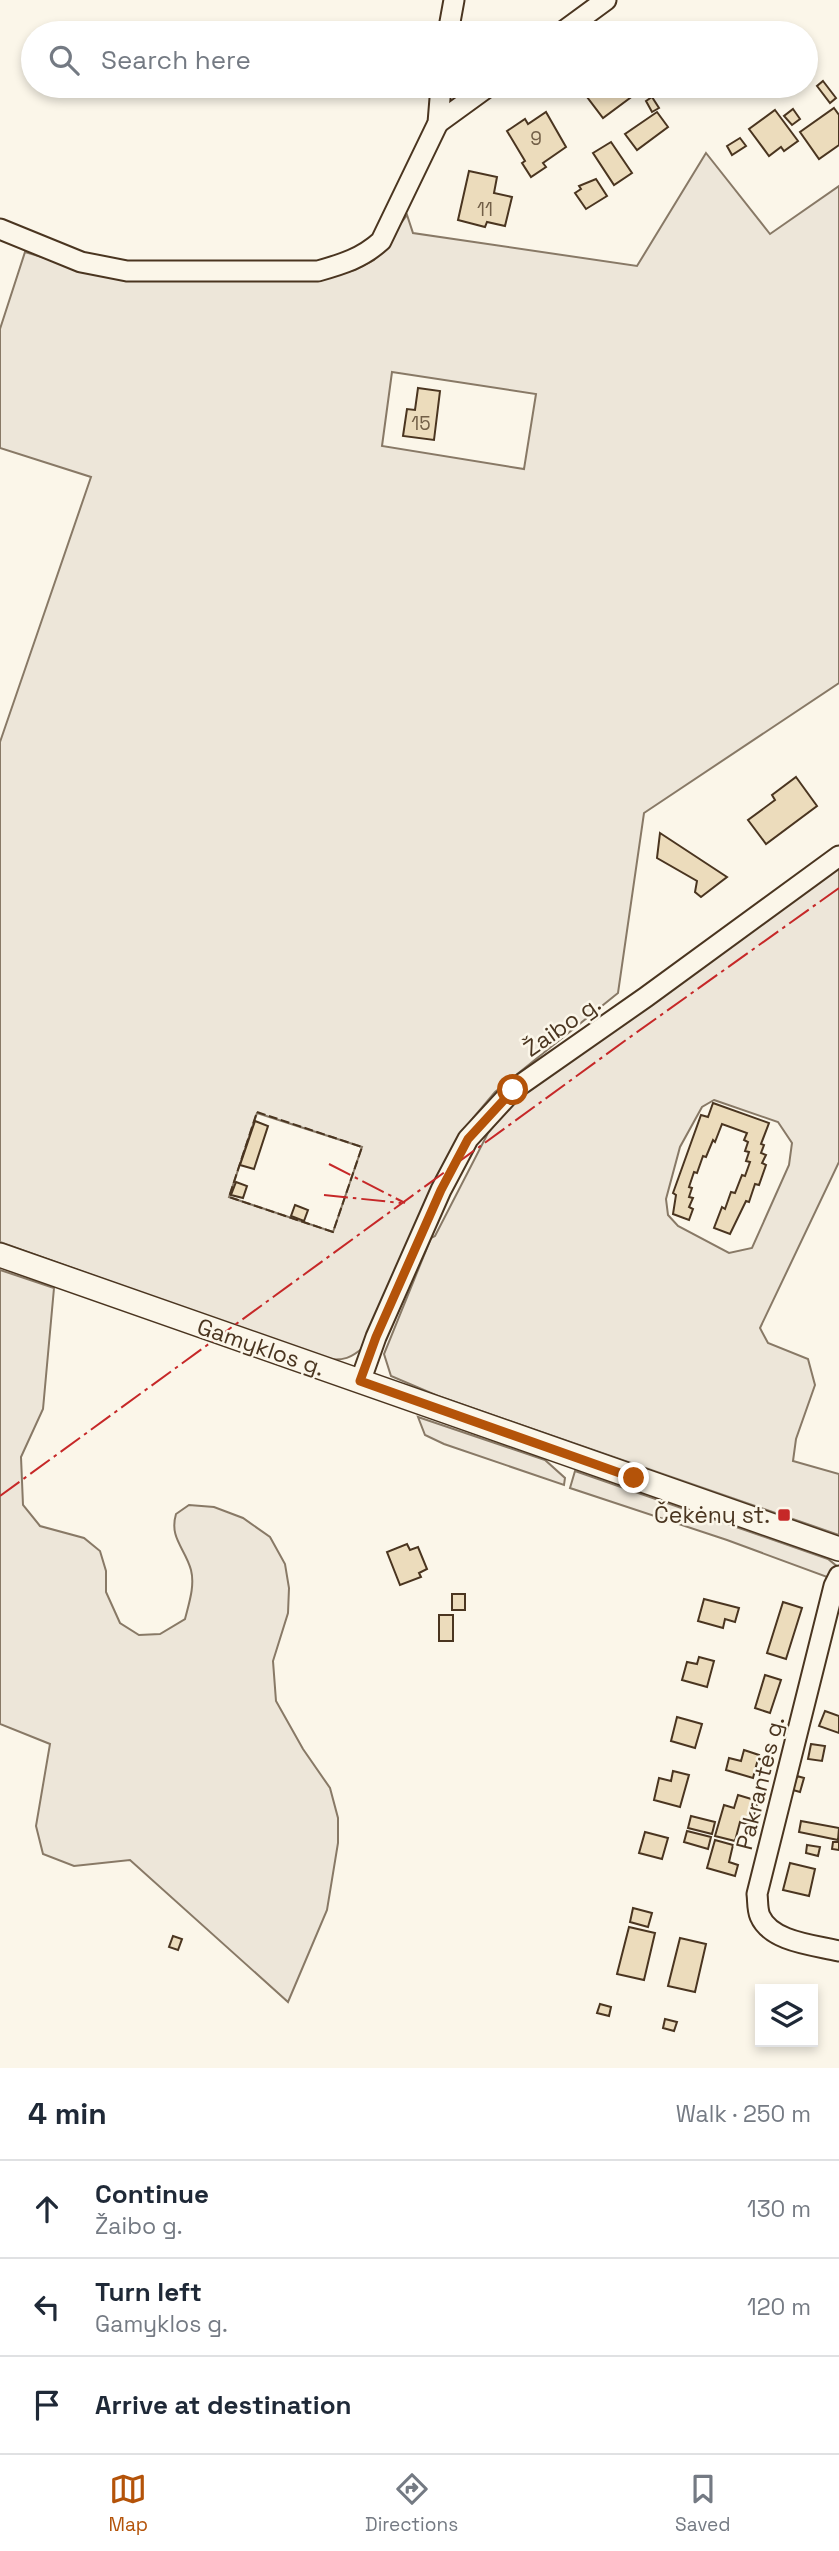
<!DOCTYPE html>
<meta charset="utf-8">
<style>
body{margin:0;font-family:"Space Grotesk",sans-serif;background:#f2f2f3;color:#1f2937}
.controls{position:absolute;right:21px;bottom:21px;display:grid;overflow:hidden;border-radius:0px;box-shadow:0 4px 10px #0003}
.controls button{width:63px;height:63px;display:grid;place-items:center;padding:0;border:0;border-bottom:2px solid #e0e1e3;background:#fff;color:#1f2937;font:35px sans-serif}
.stop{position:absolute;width:21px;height:21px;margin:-16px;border:5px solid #b45309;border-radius:50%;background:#fff}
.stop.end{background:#b45309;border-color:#fff;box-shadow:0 2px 7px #0008}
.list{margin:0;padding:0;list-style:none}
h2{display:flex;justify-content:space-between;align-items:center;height:91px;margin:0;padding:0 28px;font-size:30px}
h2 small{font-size:23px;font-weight:400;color:#747a83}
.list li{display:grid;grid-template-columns:46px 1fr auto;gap:21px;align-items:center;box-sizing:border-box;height:98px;padding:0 28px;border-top:2px solid #e0e1e3}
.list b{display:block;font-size:26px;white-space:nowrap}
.list p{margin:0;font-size:23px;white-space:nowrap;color:#747a83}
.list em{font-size:23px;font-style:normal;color:#747a83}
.icon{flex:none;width:38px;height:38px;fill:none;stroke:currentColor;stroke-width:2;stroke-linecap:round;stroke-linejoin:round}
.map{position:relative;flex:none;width:839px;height:2068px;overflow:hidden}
.search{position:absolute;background:#fff;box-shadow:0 4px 10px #0003;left:21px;right:21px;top:21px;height:77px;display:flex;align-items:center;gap:18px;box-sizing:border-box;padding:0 24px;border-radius:38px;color:#747a83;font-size:26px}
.sheet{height:385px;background:#fff}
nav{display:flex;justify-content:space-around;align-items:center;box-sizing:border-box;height:98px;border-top:2px solid #e0e1e3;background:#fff;font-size:19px;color:#747a83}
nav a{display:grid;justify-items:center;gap:4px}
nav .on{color:#b45309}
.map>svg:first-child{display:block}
.green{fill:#ede6d9;stroke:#887966;stroke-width:2;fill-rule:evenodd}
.building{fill:#ecdcbc;stroke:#4a3520;stroke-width:2}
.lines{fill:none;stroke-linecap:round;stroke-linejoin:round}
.minor-casing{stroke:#4a3520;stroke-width:23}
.major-casing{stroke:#4a3520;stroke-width:26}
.minor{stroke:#fbf6e9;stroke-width:19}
.major{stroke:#fbf6e9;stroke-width:23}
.fence{stroke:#4a3520;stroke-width:2;stroke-dasharray:9 3.5;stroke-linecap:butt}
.power{stroke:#c62828;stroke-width:2;stroke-dasharray:24 5 3.5 5;stroke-linecap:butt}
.route{stroke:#b45309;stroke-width:9}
.poi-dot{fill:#c62828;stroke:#fbf6e9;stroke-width:2.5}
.labels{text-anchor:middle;stroke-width:5;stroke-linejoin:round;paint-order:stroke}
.number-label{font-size:19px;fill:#725f47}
.street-label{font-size:23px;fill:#4a3520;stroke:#fbf6e9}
.poi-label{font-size:23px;fill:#4a3520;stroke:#fbf6e9;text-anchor:end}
</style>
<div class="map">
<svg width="839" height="2068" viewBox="0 0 839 2068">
<rect width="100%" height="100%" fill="#fbf6e9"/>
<!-- green -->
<g class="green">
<path d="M706 153 770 234 839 186V683L644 813 618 993 495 1092 473 1118 453 1151 364 1347C351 1358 344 1361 326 1359L0 1242V742L91 477 0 448V329L25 252 81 269 325 277 355 270 374 260 407 215 413 233 637 266ZM392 372 536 394 524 469 382 446ZM257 1113 362 1147 333 1232 229 1197Z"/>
<path d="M839 867V1162L760 1328 768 1343 808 1359 815 1385 796 1439 793 1461 839 1474V1535L438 1396 391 1376 384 1354 431 1238 435 1236 488 1133 510 1106 535 1085ZM714 1100 778 1122 792 1143 789 1165 752 1248 729 1253 678 1226 668 1215 666 1199 680 1147 702 1107Z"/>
<path d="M0 1270 54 1288 43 1409 21 1457 23 1505 40 1526 84 1538 100 1551 106 1571V1592L120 1623 139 1635 160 1634 185 1619C189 1603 195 1586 191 1570 185 1548 169 1538 176 1514L189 1505 214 1507 243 1518 270 1537 285 1564 289 1588 288 1613 273 1661 276 1701 303 1749 330 1788 338 1818V1843L327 1910 288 2002 130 1860 74 1866 43 1854 36 1826 50 1744 0 1724Z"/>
<polygon points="418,1417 545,1460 565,1478 564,1485 444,1444 425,1435"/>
<polygon points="575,1471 828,1559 838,1567 835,1573 827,1577 727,1540 570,1488"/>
</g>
<!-- building -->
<g class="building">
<polygon points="823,81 836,98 830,103 817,86"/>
<polygon points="586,86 633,86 629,88 634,95 603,118 581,89"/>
<polygon points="652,97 659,108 652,112 646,101"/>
<polygon points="834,108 839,115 839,145 819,159 800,132"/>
<polygon points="793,109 800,119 792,125 784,116"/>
<polygon points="775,110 798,141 784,151 781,147 769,156 749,129"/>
<polygon points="546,112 566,147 543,163 546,167 531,177 522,163 525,161 507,131 525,119 528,124"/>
<polygon points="657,112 668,127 637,150 625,134"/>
<polygon points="740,138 746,146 732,155 727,146"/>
<polygon points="611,142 632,173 614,185 593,153"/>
<polygon points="469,171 497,177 494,193 512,197 505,226 487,222 485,227 458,220"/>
<polygon points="596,179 607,196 586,209 575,193 581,189 579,186"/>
<polygon points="418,388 440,391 434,440 403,436 407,409 415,410"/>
<polygon points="796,777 817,806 766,844 748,820 775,800 772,795"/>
<polygon points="660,833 727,877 701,897 695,892 697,881 657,858"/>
<polygon points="713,1103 769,1123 761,1144 764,1145 761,1153 766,1155 762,1163 766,1165 759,1185 755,1184 749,1202 746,1201 730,1234 714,1228 722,1207 725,1209 731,1192 735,1193 742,1175 745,1176 750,1162 746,1161 749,1152 745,1151 748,1142 744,1140 747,1133 722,1124 715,1142 713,1140 706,1157 703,1156 697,1173 694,1172 689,1187 692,1188 689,1197 693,1198 689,1207 693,1209 689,1220 673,1214 676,1195 673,1193 701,1115 708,1117"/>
<polygon points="255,1121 268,1126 254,1169 240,1165"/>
<polygon points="236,1182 247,1186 243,1198 231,1195"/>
<polygon points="295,1205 308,1210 304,1221 291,1216"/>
<polygon points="407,1544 410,1550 418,1547 427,1569 419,1573 421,1577 400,1585 387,1552"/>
<rect x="452" y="1594" width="13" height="16"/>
<polygon points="704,1599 739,1608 735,1622 725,1619 723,1628 698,1621"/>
<polygon points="783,1602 802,1608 786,1659 767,1653"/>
<rect x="439" y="1615" width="14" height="26"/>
<polygon points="699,1657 714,1661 707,1687 682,1680 687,1662 697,1664"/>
<polygon points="765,1675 781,1680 770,1713 755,1708"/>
<polygon points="825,1711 839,1716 839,1733 819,1726"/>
<polygon points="677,1717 702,1724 695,1748 671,1741"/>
<polygon points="811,1744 825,1746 822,1761 808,1759"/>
<polygon points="744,1750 759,1755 753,1778 726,1770 729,1758 741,1761"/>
<polygon points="673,1771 689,1775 680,1807 654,1800 659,1778 671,1781"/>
<polygon points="797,1776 804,1778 800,1792 793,1790"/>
<polygon points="738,1795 758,1801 751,1825 740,1822 735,1841 715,1836 724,1805 734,1808"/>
<polygon points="691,1816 715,1822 712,1834 688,1828"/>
<polygon points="801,1821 839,1828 838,1840 799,1832"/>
<polygon points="687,1831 711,1837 708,1849 684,1842"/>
<polygon points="645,1832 668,1838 662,1859 639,1853"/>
<polygon points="715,1840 733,1845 729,1862 738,1865 735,1876 707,1868"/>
<polygon points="833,1842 839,1842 839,1850 832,1849"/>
<polygon points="807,1845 820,1847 818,1856 806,1853"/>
<polygon points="790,1863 815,1869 809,1896 783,1890"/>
<polygon points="633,1908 652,1913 648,1927 630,1922"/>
<polygon points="629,1927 655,1933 644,1980 617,1974"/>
<polygon points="173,1936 182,1939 178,1950 169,1947"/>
<polygon points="680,1938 706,1944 695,1992 668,1986"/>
<polygon points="600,2004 611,2007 609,2016 597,2013"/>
<polygon points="665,2019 677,2022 674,2031 663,2028"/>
</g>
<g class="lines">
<defs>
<g id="minor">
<polyline points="448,33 454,0"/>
<polyline points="561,33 606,0"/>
<polyline points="438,123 489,86"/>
<path d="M0 229 81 262 127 271H318C343 264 362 258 381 241L438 123 441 86"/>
<polyline points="360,1382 376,1337 441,1190 468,1139 513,1090 646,997 839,856"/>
<path d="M839 1576 834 1586 757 1894C758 1901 757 1909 760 1916 771 1942 814 1945 839 1951"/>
</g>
<polyline id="major" points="0,1255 839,1549"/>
</defs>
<!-- minor casing -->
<use href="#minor" class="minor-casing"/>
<!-- major casing -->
<use href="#major" class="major-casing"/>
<!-- minor -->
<use href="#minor" class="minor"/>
<!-- major -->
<use href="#major" class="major"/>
<!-- fence -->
<polygon class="fence" points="257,1112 362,1147 333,1232 229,1197"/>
<!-- power -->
<g class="power">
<polyline points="329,1164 405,1203"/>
<polyline points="324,1195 401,1203"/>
<polyline points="0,1496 626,1040 839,888"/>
</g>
</g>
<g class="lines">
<!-- route -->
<polyline class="route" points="513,1090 468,1139 441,1190 376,1337 360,1381 634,1478"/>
</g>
<!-- markers -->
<rect class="poi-dot" x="777" y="1508" width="14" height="14" rx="3.5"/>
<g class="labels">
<!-- number labels -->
<g class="number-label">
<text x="536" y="145">9</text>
<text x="485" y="216">11</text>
<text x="421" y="430">15</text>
</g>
<!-- street labels -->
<g class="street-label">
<text transform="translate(562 1026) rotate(-35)" y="8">Žaibo g.</text>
<text transform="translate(261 1347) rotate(19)" y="8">Gamyklos g.</text>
<text transform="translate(760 1783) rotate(-76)" y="8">Pakrantės g.</text>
</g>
<!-- poi labels -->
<g class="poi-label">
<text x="770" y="1523">Čekėnų st.</text>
</g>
</g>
</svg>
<div class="controls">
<button><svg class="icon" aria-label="layers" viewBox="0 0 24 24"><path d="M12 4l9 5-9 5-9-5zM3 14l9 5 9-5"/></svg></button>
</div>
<div class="stop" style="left:513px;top:1090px"></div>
<div class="stop end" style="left:634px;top:1478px"></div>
<div class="search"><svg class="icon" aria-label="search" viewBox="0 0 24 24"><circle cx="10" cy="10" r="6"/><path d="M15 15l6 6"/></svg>Search here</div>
</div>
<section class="sheet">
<h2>4 min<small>Walk · 250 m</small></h2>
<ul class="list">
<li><svg class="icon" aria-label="ahead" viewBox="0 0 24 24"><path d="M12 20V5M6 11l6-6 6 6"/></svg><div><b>Continue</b><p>Žaibo g.</p></div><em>130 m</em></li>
<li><svg class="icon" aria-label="left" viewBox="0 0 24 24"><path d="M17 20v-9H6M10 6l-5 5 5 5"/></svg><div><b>Turn left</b><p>Gamyklos g.</p></div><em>120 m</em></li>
<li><svg class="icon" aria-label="arrive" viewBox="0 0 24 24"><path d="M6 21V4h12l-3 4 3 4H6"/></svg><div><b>Arrive at destination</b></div></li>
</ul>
</section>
<nav>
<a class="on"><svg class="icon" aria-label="map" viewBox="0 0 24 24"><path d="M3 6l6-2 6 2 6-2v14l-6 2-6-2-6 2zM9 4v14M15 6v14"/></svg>Map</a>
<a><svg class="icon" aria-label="directions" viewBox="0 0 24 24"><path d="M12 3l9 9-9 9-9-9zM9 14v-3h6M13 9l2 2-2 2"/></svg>Directions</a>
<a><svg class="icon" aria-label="saved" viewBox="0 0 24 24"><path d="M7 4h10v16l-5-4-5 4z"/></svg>Saved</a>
</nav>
